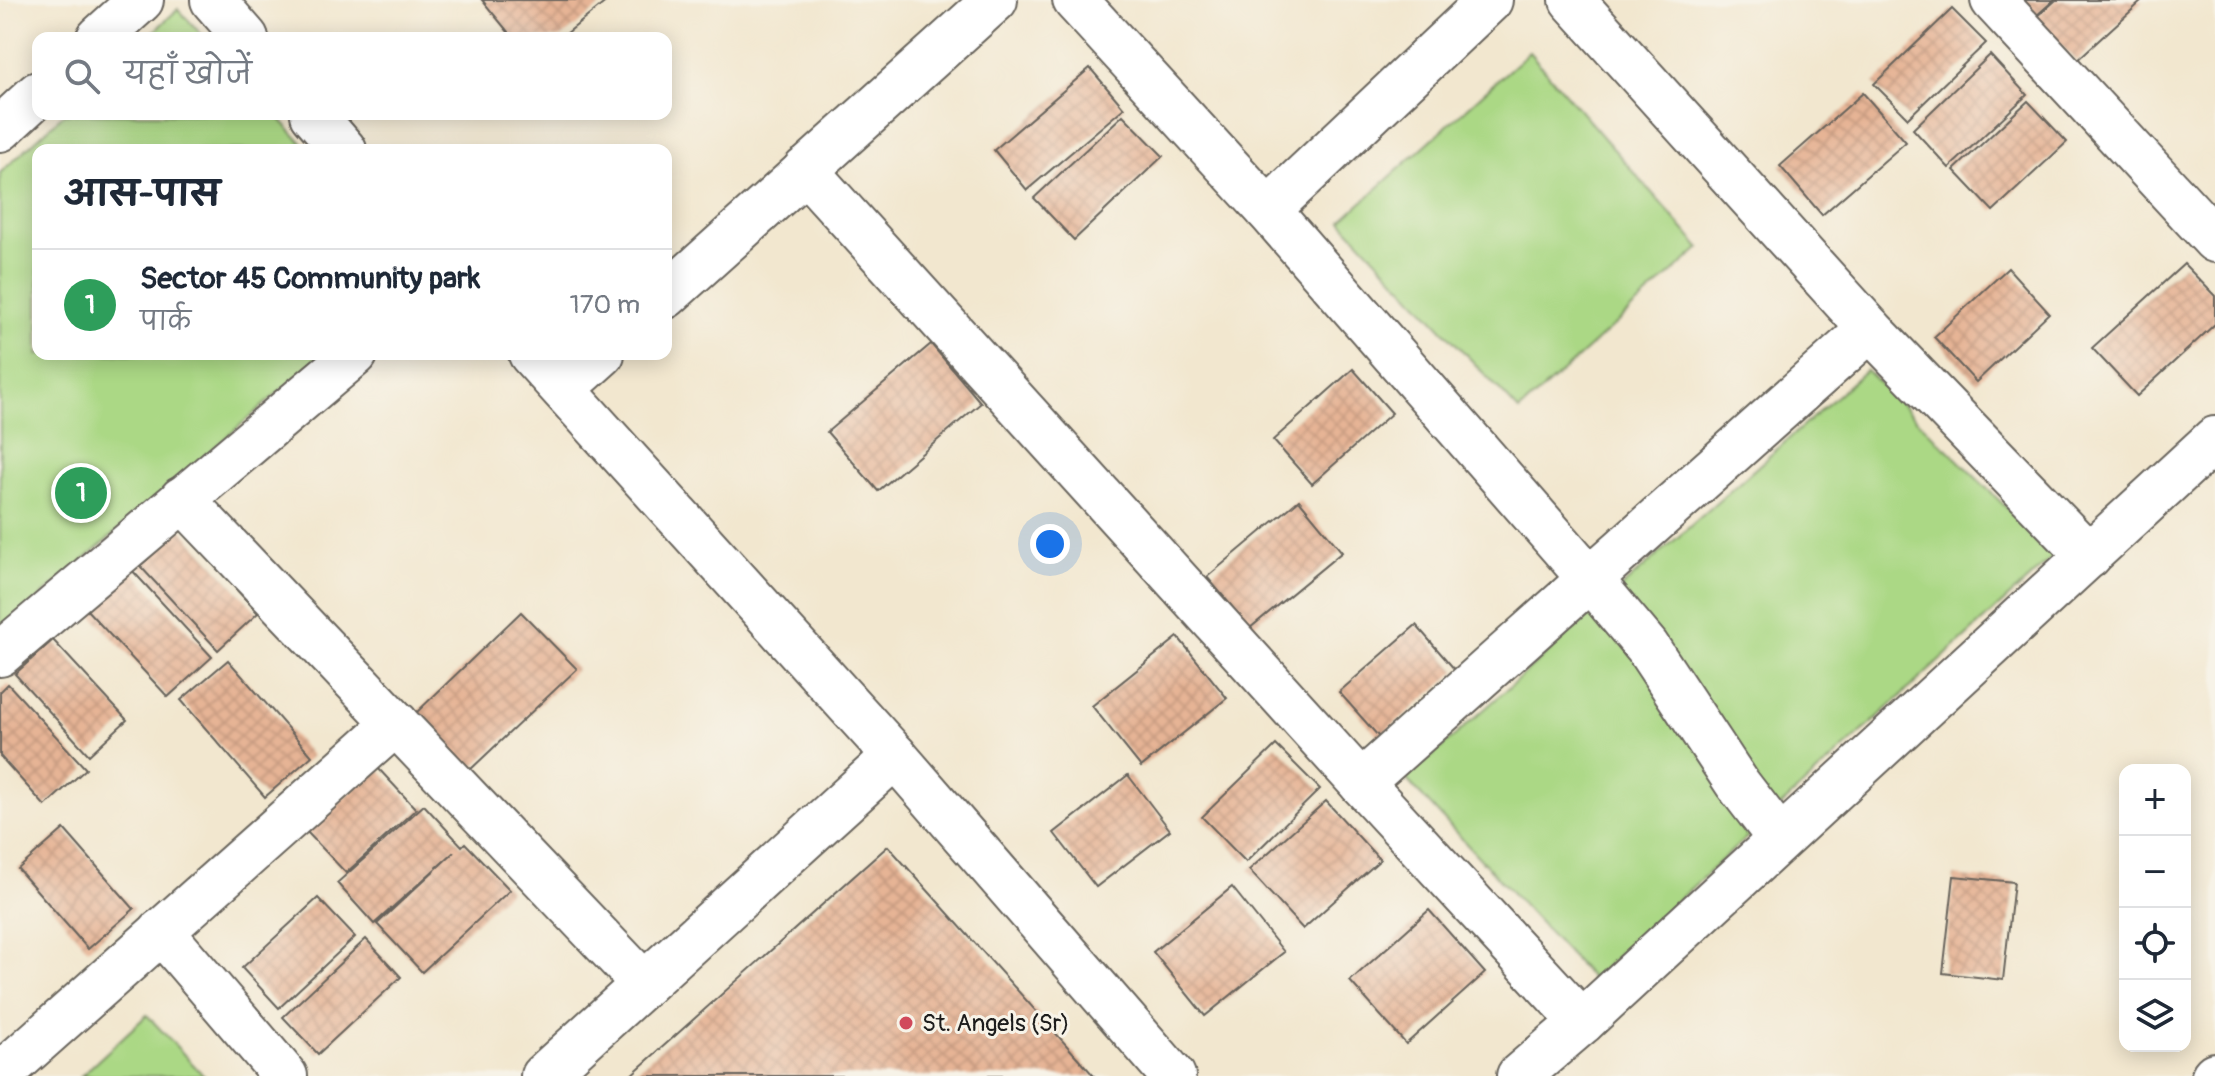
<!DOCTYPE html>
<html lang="hi">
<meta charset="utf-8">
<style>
body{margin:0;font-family:Pangolin,"Playpen Sans Deva",sans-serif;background:#f6f6f7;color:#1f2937}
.controls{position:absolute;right:24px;bottom:24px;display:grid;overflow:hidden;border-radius:16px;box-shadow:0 4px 20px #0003}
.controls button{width:72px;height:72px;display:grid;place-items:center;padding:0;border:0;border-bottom:2px solid #e0e1e3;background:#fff;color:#1f2937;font:40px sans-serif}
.you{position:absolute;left:1050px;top:544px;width:28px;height:28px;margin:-20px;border:6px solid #fff;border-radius:50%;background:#1a73e8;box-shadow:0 0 0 12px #1a73e833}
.badge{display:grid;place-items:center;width:52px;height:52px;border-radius:50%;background:#d93025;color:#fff;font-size:26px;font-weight:700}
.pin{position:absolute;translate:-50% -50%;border:4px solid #fff;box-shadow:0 2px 8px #0006}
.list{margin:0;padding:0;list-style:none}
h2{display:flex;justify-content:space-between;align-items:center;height:104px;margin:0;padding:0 32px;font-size:34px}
h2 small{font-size:26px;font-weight:400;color:#747a83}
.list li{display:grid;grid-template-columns:52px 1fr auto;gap:24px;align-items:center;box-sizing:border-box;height:112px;padding:0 32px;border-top:2px solid #e0e1e3}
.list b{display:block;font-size:30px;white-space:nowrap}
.list p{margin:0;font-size:26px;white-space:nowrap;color:#747a83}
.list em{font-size:26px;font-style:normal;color:#747a83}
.icon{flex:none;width:44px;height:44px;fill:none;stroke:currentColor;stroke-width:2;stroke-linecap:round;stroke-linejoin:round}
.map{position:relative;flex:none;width:2215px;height:1076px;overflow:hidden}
.search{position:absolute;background:#fff;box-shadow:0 4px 20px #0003;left:32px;top:32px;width:640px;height:88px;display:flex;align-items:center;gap:20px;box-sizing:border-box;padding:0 28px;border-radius:16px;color:#747a83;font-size:30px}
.panel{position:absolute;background:#fff;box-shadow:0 4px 20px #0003;left:32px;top:144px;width:640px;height:216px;border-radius:16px}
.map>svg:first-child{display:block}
.green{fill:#abd885;stroke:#647a50;stroke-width:2}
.building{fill:url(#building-cross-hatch)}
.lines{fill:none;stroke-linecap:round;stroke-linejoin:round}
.minor-casing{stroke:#67635b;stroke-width:48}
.minor{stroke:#fff;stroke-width:44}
.poi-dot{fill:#d1495b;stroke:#f7f3e8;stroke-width:3}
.labels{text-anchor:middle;stroke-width:6;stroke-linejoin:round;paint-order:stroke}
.poi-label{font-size:24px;fill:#1c1c1c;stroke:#f7f3e8;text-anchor:start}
</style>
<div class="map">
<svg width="2215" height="1076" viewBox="0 0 2215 1076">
<defs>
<pattern id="building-cross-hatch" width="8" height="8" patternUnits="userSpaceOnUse" patternTransform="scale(2)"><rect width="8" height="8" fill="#e6b495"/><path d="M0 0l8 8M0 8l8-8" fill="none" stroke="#c59a80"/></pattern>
</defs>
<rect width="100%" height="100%" fill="#f7f3e8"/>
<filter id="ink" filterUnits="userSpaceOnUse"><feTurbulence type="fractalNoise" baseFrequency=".0125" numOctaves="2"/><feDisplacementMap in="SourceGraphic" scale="16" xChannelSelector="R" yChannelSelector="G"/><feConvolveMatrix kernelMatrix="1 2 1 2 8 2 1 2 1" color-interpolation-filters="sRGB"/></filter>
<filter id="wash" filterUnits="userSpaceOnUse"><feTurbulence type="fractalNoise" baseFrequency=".006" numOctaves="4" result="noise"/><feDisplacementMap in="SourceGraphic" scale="32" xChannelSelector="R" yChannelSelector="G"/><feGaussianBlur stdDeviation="1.8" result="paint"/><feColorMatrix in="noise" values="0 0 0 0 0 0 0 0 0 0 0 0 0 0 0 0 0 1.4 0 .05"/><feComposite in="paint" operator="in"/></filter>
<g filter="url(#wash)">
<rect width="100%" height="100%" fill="#f2e7cf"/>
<!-- green -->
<g class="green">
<polygon points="178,9 205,38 147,38"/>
<polygon points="1529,52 1700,248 1519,411 1341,221"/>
<polygon points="64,114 275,114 309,150 38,150 38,354 323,354 0,632 0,173"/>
<polygon points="1866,370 2055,555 1592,979 1406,779"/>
<polygon points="147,1015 204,1076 81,1076"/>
</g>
<g id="blocks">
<!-- building -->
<g class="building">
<polygon points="482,0 608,0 561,38 513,38"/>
<polygon points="2022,0 2054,0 2036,16"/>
<polygon points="2056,0 2143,0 2076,61 2036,18"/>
<polygon points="1952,9 1986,43 1908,118 1874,84"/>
<polygon points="1990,55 2027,95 1949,168 1913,129"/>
<polygon points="1090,68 1124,108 1027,190 994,150"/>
<polygon points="1863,93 1906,142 1822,215 1780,166"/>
<polygon points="2028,101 2067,142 1993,211 1954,170"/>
<polygon points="1123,115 1163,156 1074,240 1034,198"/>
<polygon points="2184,264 2215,296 2215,324 2137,396 2092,348"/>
<polygon points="2008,268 2049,313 1976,382 1934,337"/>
<polygon points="931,344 981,403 878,491 827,432"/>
<polygon points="1353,369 1392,413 1312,484 1273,440"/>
<polygon points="1299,500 1342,552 1250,628 1207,577"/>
<polygon points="181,529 258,613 218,650 140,566"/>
<polygon points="130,568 212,657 168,697 85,608"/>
<polygon points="521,612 577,669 470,770 416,713"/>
<polygon points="1416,625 1456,671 1379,737 1339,692"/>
<polygon points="1178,637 1227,698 1141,767 1092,706"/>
<polygon points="53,640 127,720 89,755 15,674"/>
<polygon points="228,660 312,756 265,797 181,700"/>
<polygon points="8,684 86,769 45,806 0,756 0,692"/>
<polygon points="1276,745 1320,789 1246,862 1202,817"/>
<polygon points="377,767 416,809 346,873 307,832"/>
<polygon points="1128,775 1170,830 1096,887 1054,833"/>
<polygon points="1326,801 1380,860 1303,929 1249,870"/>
<polygon points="424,805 462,846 465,843 510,890 422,972 377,924 454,852 374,924 337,883"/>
<polygon points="64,829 134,909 88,949 18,869"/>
<polygon points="888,846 1094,1076 630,1076"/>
<polygon points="1954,876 2014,882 2003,980 1943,973"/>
<polygon points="1232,887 1284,952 1205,1016 1153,952"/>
<polygon points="318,898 355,937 279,1008 242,968"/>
<polygon points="1429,910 1485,973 1406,1044 1350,981"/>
<polygon points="366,939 401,977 318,1054 283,1017"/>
</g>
</g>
</g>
<g filter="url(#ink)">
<use href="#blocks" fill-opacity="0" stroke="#67635b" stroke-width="2"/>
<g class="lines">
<defs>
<g id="minor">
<polyline points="213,0 246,38"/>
<polyline points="1075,0 1268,210 1590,579 1647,647 1737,783 1780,839"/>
<polyline points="1572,0 1870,329 2089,556"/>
<polyline points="1993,0 2215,240"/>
<polyline points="99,38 141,0"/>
<polyline points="313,114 344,150"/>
<polyline points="0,129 38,94"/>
<polyline points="805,170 1361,783 1582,1022"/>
<polyline points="1268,210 1490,0"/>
<polyline points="666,296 995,0"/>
<polyline points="531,354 895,756 1173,1076"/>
<polyline points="564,388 602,354"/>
<polyline points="182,499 644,984"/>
<polyline points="0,654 355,354"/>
<polyline points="1361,783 1870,329"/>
<polyline points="161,931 285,1076"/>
<polyline points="0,1075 396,723"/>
<polyline points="543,1076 895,756"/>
<polyline points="1519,1076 1582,1022 2215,439"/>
<polyline points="2214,1076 2215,1075"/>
</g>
</defs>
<!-- minor casing -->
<use href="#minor" class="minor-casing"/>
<!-- minor -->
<use href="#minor" class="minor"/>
</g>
</g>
<!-- markers -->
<circle class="poi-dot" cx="906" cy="1023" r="8"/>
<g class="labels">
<!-- poi labels -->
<g class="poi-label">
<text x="922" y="1031">St. Angels (Sr)</text>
</g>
</g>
</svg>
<div class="controls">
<button>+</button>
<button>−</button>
<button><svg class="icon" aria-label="locate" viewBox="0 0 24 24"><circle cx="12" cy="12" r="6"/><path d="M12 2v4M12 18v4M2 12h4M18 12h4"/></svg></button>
<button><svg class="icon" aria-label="layers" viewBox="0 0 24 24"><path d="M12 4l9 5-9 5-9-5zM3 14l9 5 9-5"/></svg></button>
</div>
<div class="you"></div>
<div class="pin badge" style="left:81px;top:493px;background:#2e9e5b">1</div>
<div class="search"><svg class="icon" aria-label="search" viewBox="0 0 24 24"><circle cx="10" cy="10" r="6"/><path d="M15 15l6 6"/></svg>यहाँ खोजें</div>
<section class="panel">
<h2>आस-पास<small></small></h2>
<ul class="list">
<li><span class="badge" style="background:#2e9e5b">1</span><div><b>Sector 45 Community park</b><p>पार्क</p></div><em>170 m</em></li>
</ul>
</section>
</div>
